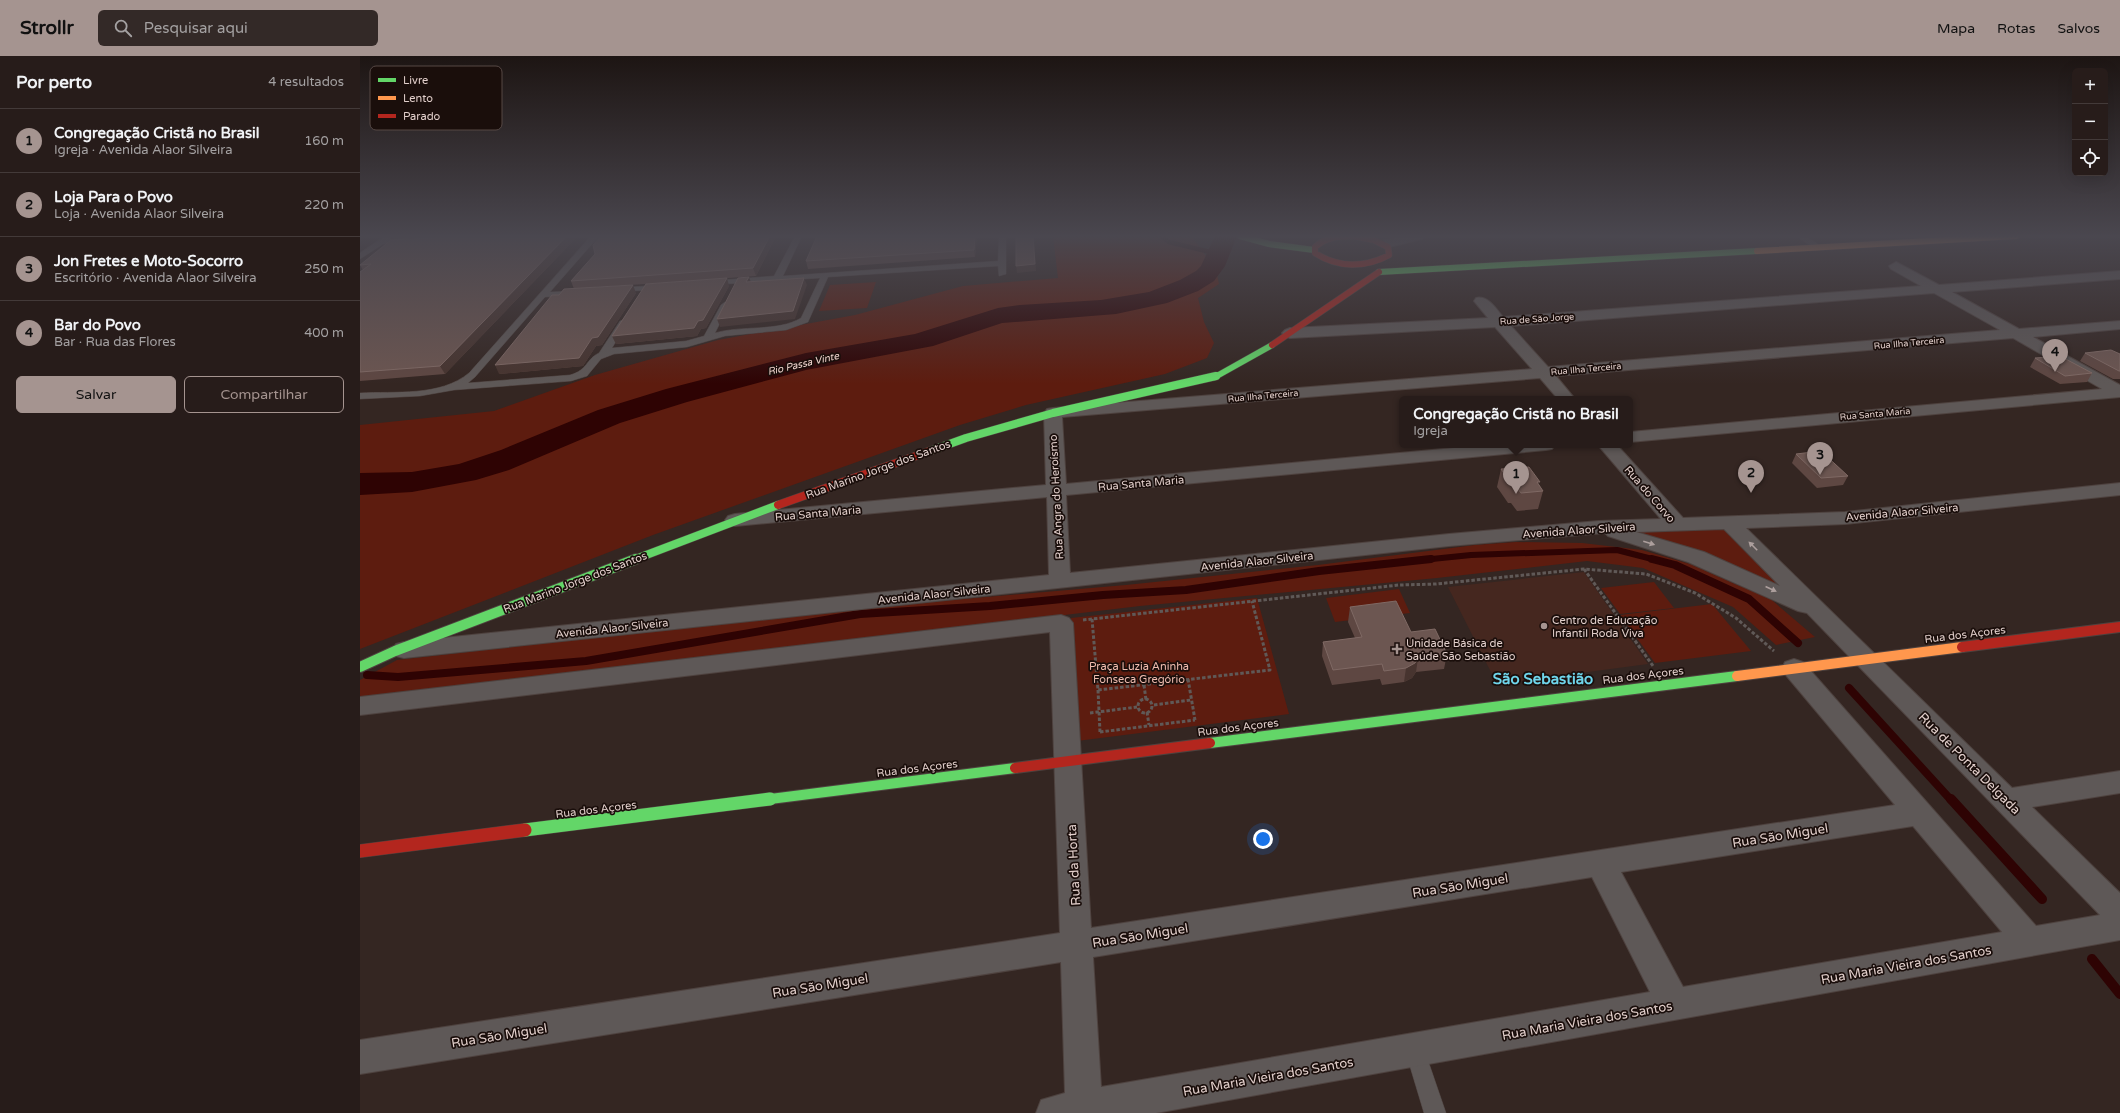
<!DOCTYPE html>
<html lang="pt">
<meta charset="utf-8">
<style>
body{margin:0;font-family:"Varela Round",sans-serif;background:#332927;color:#f1f3f6}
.controls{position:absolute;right:12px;top:12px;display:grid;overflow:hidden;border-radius:6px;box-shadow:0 4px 16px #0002}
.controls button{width:36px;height:36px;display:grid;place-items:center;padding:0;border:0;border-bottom:1px solid #433a39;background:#271c1a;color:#f1f3f6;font:20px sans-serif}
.you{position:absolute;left:903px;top:783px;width:14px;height:14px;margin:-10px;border:3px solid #fff;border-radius:50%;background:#1a73e8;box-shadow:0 0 0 6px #1a73e833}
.badge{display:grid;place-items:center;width:26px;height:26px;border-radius:50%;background:#a59490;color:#111;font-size:13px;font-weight:700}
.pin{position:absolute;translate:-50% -33px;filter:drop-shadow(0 1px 2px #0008)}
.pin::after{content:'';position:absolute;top:21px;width:14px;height:12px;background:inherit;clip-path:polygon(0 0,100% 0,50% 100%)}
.popup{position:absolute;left:1039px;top:340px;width:234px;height:52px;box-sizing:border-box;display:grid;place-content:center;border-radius:6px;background:#271c1a;filter:drop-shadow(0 1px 3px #0005);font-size:13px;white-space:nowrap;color:#a4a1a2}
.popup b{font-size:15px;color:#f1f3f6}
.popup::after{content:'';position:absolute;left:50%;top:100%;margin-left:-8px;border:8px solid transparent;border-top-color:#271c1a}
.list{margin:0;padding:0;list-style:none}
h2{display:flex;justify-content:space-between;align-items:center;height:52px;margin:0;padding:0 16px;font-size:17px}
h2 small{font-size:13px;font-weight:400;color:#a4a1a2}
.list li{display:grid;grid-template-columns:26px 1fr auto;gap:12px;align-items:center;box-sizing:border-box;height:64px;padding:0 16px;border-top:1px solid #433a39}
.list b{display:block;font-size:15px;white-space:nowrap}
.list p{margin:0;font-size:13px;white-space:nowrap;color:#a4a1a2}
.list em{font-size:13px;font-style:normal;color:#a4a1a2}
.actions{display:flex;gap:8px;padding:12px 16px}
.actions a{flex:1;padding:9px 0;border:1px solid #a59490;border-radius:6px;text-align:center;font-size:14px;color:#a59490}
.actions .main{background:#a59490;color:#111}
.icon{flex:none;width:22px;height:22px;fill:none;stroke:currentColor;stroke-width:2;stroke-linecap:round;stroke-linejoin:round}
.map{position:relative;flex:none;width:1760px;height:1057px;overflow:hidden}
header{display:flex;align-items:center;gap:24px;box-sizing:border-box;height:56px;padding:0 20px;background:#a59490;color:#111}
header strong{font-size:19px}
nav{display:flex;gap:22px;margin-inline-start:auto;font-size:14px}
.search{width:280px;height:36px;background:#332927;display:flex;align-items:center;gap:10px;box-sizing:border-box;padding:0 14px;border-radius:6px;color:#a4a1a2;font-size:15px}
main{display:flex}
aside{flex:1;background:#271c1a}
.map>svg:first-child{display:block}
.built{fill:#45271f}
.green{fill:#5d1c0f}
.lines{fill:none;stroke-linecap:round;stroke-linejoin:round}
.stream-far3{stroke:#2e0303;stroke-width:4.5}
.stream-far2{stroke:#2e0303;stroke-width:6}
.stream-far1{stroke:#2e0303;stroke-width:8}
.stream{stroke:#2e0303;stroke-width:10}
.river{fill:#2e0303;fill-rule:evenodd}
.lane-casing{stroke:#4e423f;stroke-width:1}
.street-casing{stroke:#4e423f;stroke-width:2}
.fast-far3-casing{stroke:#4e423f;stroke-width:7}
.fast-far2-casing{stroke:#4e423f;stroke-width:9}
.fast-far1-casing{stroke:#4e423f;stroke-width:12}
.fast-casing{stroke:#4e423f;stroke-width:14}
.slow-far1-casing{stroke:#4e423f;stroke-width:7}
.slow-casing{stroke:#4e423f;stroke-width:12}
.jam-far3-casing{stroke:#4e423f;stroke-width:7}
.jam-far2-casing{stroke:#4e423f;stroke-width:9}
.jam-far1-casing{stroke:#4e423f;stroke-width:12}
.jam-casing{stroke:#4e423f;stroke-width:14}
.path-far1{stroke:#605957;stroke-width:1.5;stroke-dasharray:2 1.5;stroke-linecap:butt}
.path{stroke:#605957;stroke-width:3;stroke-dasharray:3.5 2;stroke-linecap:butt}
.lane{fill:#5e5857;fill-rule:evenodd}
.street{fill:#5e5857;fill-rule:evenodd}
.fast-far3{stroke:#63d668;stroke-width:6}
.fast-far2{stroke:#63d668;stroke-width:8}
.fast-far1{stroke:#63d668;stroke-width:10}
.fast{stroke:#63d668;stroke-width:13}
.slow-far1{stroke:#ff974d;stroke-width:6}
.slow{stroke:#ff974d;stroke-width:10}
.jam-far3{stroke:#b3261e;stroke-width:6}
.jam-far2{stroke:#b3261e;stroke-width:8}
.jam-far1{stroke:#b3261e;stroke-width:10}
.jam{stroke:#b3261e;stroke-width:13}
.wall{fill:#5e4742}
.shaded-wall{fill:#47342f}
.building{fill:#6c5651;stroke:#7f6964}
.oneway{fill:#ad9f9d}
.poi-dot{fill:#a59490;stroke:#1a0e0b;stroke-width:1.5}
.labels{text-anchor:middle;stroke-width:3.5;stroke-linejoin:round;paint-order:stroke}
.far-street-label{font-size:9px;fill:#e2cfcb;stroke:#1a0e0b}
.far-water-label{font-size:10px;font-style:italic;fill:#f1d6cf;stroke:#1a0e0b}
.street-label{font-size:11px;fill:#e2cfcb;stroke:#1a0e0b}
.poi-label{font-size:11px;fill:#e2cfcb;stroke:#1a0e0b;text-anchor:start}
.park-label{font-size:11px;fill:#f0bcaf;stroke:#1a0e0b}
.near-street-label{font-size:13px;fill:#e2cfcb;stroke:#1a0e0b}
.district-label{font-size:15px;font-weight:bold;fill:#6fd5eb;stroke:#1a0e0b}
.key{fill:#1a0e0b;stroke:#564845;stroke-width:1}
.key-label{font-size:11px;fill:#e2cfcb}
</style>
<header>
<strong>Strollr</strong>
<div class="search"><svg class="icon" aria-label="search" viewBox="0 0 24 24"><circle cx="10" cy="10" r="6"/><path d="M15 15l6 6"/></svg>Pesquisar aqui</div>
<nav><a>Mapa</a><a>Rotas</a><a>Salvos</a></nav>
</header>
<main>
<aside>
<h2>Por perto<small>4 resultados</small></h2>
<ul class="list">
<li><span class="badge">1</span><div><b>Congregação Cristã no Brasil</b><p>Igreja · Avenida Alaor Silveira</p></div><em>160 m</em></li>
<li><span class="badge">2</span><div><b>Loja Para o Povo</b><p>Loja · Avenida Alaor Silveira</p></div><em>220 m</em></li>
<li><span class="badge">3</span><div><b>Jon Fretes e Moto-Socorro</b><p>Escritório · Avenida Alaor Silveira</p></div><em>250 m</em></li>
<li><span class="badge">4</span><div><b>Bar do Povo</b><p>Bar · Rua das Flores</p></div><em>400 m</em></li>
</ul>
<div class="actions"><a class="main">Salvar</a><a>Compartilhar</a></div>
</aside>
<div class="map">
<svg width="1760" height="1057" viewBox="0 0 1760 1057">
<rect width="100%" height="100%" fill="#342622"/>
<!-- built -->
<polygon class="built" points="1224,516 1288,608 1137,628 1088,531"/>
<!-- green -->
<g class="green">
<polygon points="693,180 831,180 856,214 859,228 838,242 844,266 854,287 847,302 805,318 666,349 600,369 293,479 0,593 0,369 134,355 235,319 358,284 495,259 603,230 698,222"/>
<polygon points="516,226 507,252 459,255 470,229"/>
<polygon points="1367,471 1426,534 1280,476 1281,474"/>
<polygon points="1156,486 1222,487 1282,494 1330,508 1375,528 1407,540 1455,581 1416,589 1373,551 1283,512 1227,505 1077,522 780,550 0,643 0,624 37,604 477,554 766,529 958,509 1115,489"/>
<polygon points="1294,526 1314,552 1260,558 1241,532"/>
<polygon points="1039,533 1050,557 975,566 966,542"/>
<polygon points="897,542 929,658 717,685 711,562"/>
<polygon points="1352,548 1391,595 1295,607 1260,559"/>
</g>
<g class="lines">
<!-- stream-far3 -->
<polyline class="stream-far3" points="801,180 809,186 854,197 858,201"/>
<!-- stream-far2 -->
<polyline class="stream-far2" points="1062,504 1111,499 1257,494 1296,504"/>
<!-- stream-far1 -->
<g class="stream-far1">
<polyline points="1292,503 1315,509 1389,543 1438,587"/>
<polyline points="7,619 38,621 226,605 500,558 630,550 743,539 826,534 959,515 1071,503"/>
<polyline points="1489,632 1591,744"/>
</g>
<!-- stream -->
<g class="stream">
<polyline points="1591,743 1682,843"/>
<polyline points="1732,903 1760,938"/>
</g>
<!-- river -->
<polygon class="river" points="855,180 877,180 865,210 854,225 838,235 807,247 756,258 642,267 573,290 446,314 327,346 260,367 149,414 116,424 52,436 0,439 0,417 52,416 99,408 141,394 238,354 306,333 446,297 555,278 638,252 660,249 741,244 789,236 820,224 836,215 841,210"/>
<defs>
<g id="lane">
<polygon points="25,180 31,180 30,183 47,182 51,184 47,186 23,188 0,203 0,197"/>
<path d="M231 180H239L190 236 217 235 221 237 220 239 185 241 115 321 108 327 210 319C228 314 226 303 239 297L260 265 263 264 267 267 252 292 326 285 344 280 361 249 365 246 369 249 355 277C381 269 418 276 441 262L460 222 350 229 346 227 350 225 414 220 435 180H442L423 220 638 205 639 180H646V218L639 220 638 210 468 221 448 266 426 274 365 280 327 291 254 298 241 303 227 320 211 325 94 334 60 340 0 343V337C35 335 80 341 109 317Z"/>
<polygon points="1436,180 1445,180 1461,190 1454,192"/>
<polygon points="301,229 304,229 304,233 257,236 253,234 257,232"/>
<polygon points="1055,984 1062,987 1086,1057 1064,1057 1045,994 1048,987"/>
</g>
<g id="street">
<polygon points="1044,180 1064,180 1062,183 1025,192 1019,188 1021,185"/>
<path d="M1536 206 1579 229 1760 215V223L1592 236 1659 273 1760 265V273L1673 281 1760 329V341L1270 386V376L1742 333 1653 282 1196 320 1215 343H1198L1180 322 702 361 706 428 1126 389H1195L1192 393 1186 394 706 439 710 517 1089 478 1239 465 1301 463 1238 389H1257L1323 462 1485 456 1760 427V439L1485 468 1386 472 1652 732 1760 715V737L1672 751 1760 837V884L796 1057H676L681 1044 705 1037 701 906 0 1018V984L700 877 690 576 0 659V641L701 559 709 562 713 567 731 872 1535 749 1425 618 1422 612 1425 606 1434 603 1443 606 1676 870 1740 859 1447 557 1438 555 1328 506 1248 480 1245 477 1089 490 44 602 36 600 32 594 36 588 44 586 689 519 687 441 375 470 368 468 365 464 368 460 375 458 686 429 684 357 687 353 693 352 1172 313 1135 271 930 282 925 280 922 277 925 274 930 272 1128 262 1114 245 1116 242C1128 239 1136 253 1143 261L1561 230 1531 213 1529 210ZM1574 237 1640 274 1188 311 1151 270ZM1364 473 1420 530 1344 496 1276 476ZM1553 770 1642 876 1323 931 1261 816ZM1232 821 1290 936 741 1031 733 901Z"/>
</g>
<g id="fast-far3">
<polyline points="880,180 909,188 954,194"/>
<polyline points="1019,216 1397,195"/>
<polyline points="855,321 912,289"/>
</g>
<g id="fast-far2">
<polyline points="570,395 606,382 693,357 856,320"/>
<polyline points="273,504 418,449"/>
</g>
<g id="fast-far1">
<polyline points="0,611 35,595 276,503"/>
<polyline points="850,687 1377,620"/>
<polyline points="402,744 655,712"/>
</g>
<polyline id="fast" points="165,774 410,743"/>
<polyline id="slow-far1" points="1397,195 1656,180"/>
<polyline id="slow" points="1377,620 1602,591"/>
<g id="jam-far3">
<path d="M993 180 1014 184 1028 191 1029 199C1005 212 978 212 955 197V191C966 181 979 180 993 180Z"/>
<polyline points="912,289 1019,216"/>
</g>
<polyline id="jam-far2" points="418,449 570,395"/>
<g id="jam-far1">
<polyline points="1602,591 1760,571"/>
<polyline points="655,712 850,687"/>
</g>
<polyline id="jam" points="0,795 165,774"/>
</defs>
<!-- lane casing -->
<use href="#lane" class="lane-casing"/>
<!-- street casing -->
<use href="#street" class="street-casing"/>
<!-- fast-far3 casing -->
<use href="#fast-far3" class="fast-far3-casing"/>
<!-- fast-far2 casing -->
<use href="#fast-far2" class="fast-far2-casing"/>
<!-- fast-far1 casing -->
<use href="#fast-far1" class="fast-far1-casing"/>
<!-- fast casing -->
<use href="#fast" class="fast-casing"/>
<!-- slow-far1 casing -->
<use href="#slow-far1" class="slow-far1-casing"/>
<!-- slow casing -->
<use href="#slow" class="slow-casing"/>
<!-- jam-far3 casing -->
<use href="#jam-far3" class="jam-far3-casing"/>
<!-- jam-far2 casing -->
<use href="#jam-far2" class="jam-far2-casing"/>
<!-- jam-far1 casing -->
<use href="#jam-far1" class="jam-far1-casing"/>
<!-- jam casing -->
<use href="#jam" class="jam-casing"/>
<!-- path-far1 -->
<polyline class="path-far1" points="61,181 89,180"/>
<!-- path -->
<g class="path">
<polyline points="1224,513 1293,610"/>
<polyline points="732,563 738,634 910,614 892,545"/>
<polyline points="723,564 1039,529 1076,528 1224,513 1286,518 1335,537 1376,562 1414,595"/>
<polyline points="828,623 835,664"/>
<polyline points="784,629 786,644"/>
<polyline points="738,634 740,676"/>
<circle cx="785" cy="650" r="7"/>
<polyline points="794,649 831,644"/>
<polyline points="787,656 789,669"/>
<polyline points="730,657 777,651"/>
<polyline points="740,676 835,664"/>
</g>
<!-- lane -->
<use href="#lane" class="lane"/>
<!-- street -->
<use href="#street" class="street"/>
<!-- fast-far3 -->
<use href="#fast-far3" class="fast-far3"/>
<!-- fast-far2 -->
<use href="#fast-far2" class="fast-far2"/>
<!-- fast-far1 -->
<use href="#fast-far1" class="fast-far1"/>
<!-- fast -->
<use href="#fast" class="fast"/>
<!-- slow-far1 -->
<use href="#slow-far1" class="slow-far1"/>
<!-- slow -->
<use href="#slow" class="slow"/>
<!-- jam-far3 -->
<use href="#jam-far3" class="jam-far3"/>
<!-- jam-far2 -->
<use href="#jam-far2" class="jam-far2"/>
<!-- jam-far1 -->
<use href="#jam-far1" class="jam-far1"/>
<!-- jam -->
<use href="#jam" class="jam"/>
</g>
<!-- wall -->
<g class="wall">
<polygon points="111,180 216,180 217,181 85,318 0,325 0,216 3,214 0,209"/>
<polygon points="416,180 396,220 286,228 369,230 346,272 341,273 337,280 256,288 252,280 286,228 235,231 276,237 242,289 236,290 223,310 139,318 199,239 214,233 211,225"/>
<polygon points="617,180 615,201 448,213 446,205"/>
<polygon points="1725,297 1760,298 1760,323 1753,323 1720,305"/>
<polygon points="1675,302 1732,317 1727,326 1700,328 1670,311"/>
<polygon points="1436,398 1488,420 1483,429 1457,432 1432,407"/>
<polygon points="1141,413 1179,430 1183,435 1178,453 1157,455 1151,447 1148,447 1137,431"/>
<polygon points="990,551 1051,576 1087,598 1084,613 1056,616 1052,622 1044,626 1022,629 1020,623 972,629 962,600 963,586 995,582 988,566"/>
</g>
<!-- shaded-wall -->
<g class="shaded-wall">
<polygon points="207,180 216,180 217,181 85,318 80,310"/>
<polygon points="410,180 416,180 396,220 393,212"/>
<polygon points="615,180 617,180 615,201 614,194"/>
<polygon points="673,180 674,180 676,215 657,217 656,210"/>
<polygon points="389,221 392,229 386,226"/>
<polygon points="367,222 369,230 346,272 341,273 337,280 256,288 252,280 338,265"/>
<polygon points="444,222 447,229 435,263 360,271 357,263"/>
<polygon points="273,229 276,237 242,289 236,290 223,310 139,318 135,309 232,282"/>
<polygon points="1058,602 1056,616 1052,622 1044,626 1046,612"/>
</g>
<!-- building -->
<g class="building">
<polygon points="111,180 207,180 80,310 0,316 0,216 11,208 0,209 31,184"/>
<polygon points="241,180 410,180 393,212 211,225 235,198 233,189"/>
<polygon points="457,180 615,180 614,194 446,205"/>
<polygon points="656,180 673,180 675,208 656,210"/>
<polygon points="389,221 386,226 444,222 433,255 357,263 378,222"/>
<polygon points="367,222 343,264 338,265 334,272 252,280 286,228"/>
<polygon points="273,229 238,281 232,282 219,302 135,309 192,239 199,239 204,233"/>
<polygon points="1751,294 1760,298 1760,315 1759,315 1725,297"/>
<polygon points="1700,300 1732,317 1705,320 1675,302"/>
<polygon points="1461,395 1488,420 1461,422 1436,398"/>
<polygon points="1169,411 1180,426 1177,426 1183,435 1161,437 1155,429 1152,429 1141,413"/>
<polygon points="1036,545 1051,576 1075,573 1087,598 1058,602 1055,607 1046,612 1024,615 1022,608 973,614 963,586 1002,581 990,551"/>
</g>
<!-- one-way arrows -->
<defs><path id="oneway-solid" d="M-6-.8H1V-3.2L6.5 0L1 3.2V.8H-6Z"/></defs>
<g class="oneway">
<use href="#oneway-solid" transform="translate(1289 487) rotate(17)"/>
<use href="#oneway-solid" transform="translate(1393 490) rotate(-135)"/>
<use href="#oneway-solid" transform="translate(1411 533) rotate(25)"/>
</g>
<!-- sky -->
<linearGradient id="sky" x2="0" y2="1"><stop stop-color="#1d1513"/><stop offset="0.55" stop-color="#4a474f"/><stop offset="1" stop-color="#4a474f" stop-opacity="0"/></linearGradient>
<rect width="1760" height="328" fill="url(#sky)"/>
<!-- markers -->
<g class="poi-dot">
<circle cx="1184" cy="570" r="4"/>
<path d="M1035 587h4v4h4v4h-4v4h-4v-4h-4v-4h4z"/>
</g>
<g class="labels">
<!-- far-street labels -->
<g class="far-street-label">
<text transform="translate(1177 263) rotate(-4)" y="3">Rua de São Jorge</text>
<text transform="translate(1549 287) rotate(-5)" y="3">Rua Ilha Terceira</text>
<text transform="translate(1226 313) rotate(-5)" y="3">Rua Ilha Terceira</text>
<text transform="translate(903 340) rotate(-5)" y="3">Rua Ilha Terceira</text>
<text transform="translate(1515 358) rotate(-5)" y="3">Rua Santa Maria</text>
</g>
<!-- far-water labels -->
<g class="far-water-label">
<text transform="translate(443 307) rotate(-13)" y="4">Rio Passa Vinte</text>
</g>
<!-- street labels -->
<g class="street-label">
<text transform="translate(518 413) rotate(-20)" y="4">Rua Marino Jorge dos Santos</text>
<text transform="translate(781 427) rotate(-5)" y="4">Rua Santa Maria</text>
<text transform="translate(1290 438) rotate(49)" y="4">Rua do Corvo</text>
<text transform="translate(696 441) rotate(-93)" y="4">Rua Angra do Heroísmo</text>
<text transform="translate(1542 456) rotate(-5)" y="4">Avenida Alaor Silveira</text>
<text transform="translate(458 457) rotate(-5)" y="4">Rua Santa Maria</text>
<text transform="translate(1219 474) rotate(-4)" y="4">Avenida Alaor Silveira</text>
<text transform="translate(897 505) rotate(-6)" y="4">Avenida Alaor Silveira</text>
<text transform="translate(215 526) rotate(-21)" y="4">Rua Marino Jorge dos Santos</text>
<text transform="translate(574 538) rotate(-6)" y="4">Avenida Alaor Silveira</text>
<text transform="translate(252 572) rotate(-6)" y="4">Avenida Alaor Silveira</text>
<text transform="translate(1605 578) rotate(-7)" y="4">Rua dos Açores</text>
<text transform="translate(1283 619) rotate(-7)" y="4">Rua dos Açores</text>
<text transform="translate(878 671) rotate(-7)" y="4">Rua dos Açores</text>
<text transform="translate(557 712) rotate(-7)" y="4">Rua dos Açores</text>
<text transform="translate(236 753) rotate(-7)" y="4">Rua dos Açores</text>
</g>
<!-- poi labels -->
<g class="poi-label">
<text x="1192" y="568">Centro de Educação<tspan x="1192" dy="13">Infantil Roda Viva</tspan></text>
<text x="1046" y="591">Unidade Básica de<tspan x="1046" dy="13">Saúde São Sebastião</tspan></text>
</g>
<!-- park labels -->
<g class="park-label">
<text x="779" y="614">Praça Luzia Aninha<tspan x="779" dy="13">Fonseca Gregório</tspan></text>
</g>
<!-- near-street labels -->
<g class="near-street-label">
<text transform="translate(1610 707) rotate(45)" y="5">Rua de Ponta Delgada</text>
<text transform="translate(1420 779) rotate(-9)" y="5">Rua São Miguel</text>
<text transform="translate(713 809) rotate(-93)" y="5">Rua da Horta</text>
<text transform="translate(1100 829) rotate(-9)" y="5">Rua São Miguel</text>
<text transform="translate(780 879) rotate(-9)" y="5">Rua São Miguel</text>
<text transform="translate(1546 908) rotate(-10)" y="5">Rua Maria Vieira dos Santos</text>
<text transform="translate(460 929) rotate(-9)" y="5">Rua São Miguel</text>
<text transform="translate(1227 964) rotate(-10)" y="5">Rua Maria Vieira dos Santos</text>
<text transform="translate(139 979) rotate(-9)" y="5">Rua São Miguel</text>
<text transform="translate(908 1020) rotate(-10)" y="5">Rua Maria Vieira dos Santos</text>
</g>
<!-- district labels -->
<g class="district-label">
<text x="1183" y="628">São Sebastião</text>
</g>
</g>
<!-- legend -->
<rect x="10" y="10" width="132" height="64" rx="6" class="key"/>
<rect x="18" y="22" width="18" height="4" fill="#63d668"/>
<rect x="18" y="40" width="18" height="4" fill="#ff974d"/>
<rect x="18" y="58" width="18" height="4" fill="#b3261e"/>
<g class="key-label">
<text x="43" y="28">Livre</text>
<text x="43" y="46">Lento</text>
<text x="43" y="64">Parado</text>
</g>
</svg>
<div class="controls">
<button>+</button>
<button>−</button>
<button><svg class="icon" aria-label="locate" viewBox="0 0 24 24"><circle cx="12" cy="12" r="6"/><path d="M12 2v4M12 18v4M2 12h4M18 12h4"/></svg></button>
</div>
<div class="you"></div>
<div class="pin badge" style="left:1156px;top:438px">1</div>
<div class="popup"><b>Congregação Cristã no Brasil</b>Igreja</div>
<div class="pin badge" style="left:1391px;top:437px">2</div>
<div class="pin badge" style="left:1460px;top:419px">3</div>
<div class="pin badge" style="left:1695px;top:316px">4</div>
</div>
</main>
